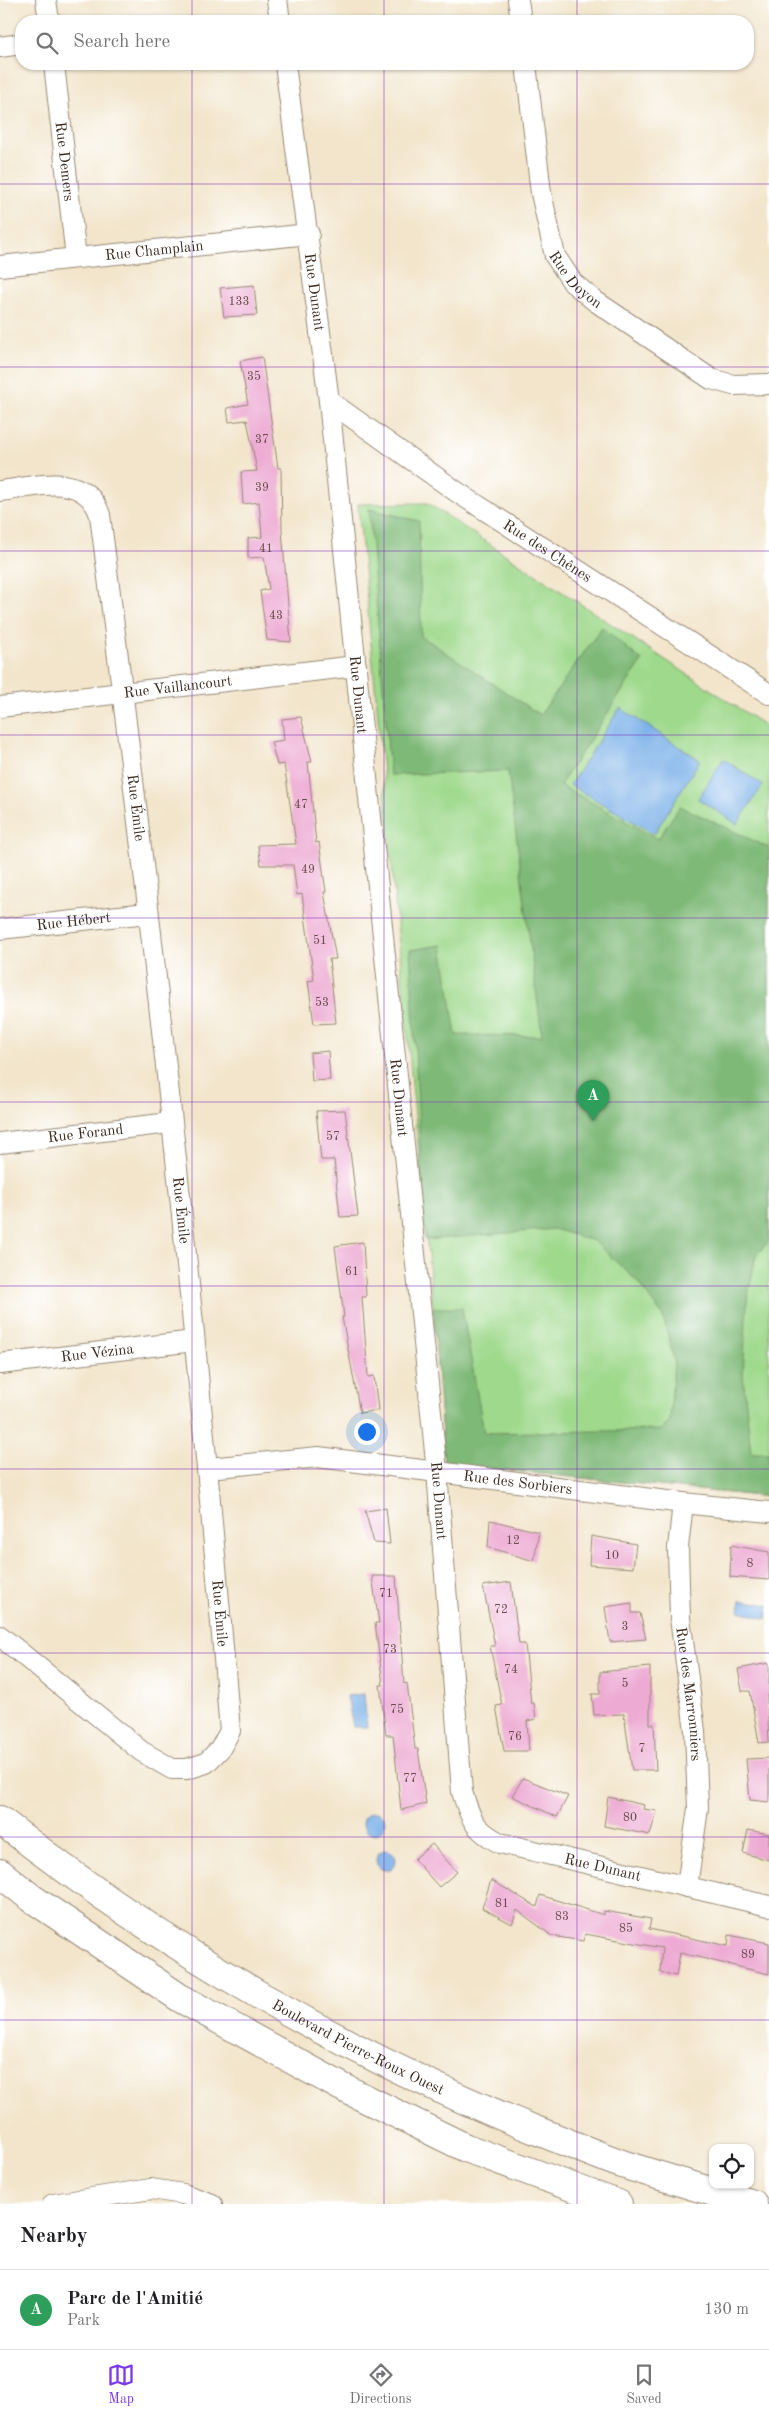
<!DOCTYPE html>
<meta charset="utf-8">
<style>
body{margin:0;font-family:"Old Standard TT",serif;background:#f6f6f6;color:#202124}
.controls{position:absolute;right:15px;bottom:15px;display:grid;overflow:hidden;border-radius:10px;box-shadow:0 1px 4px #0004}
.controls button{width:45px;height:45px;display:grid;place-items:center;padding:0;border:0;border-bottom:1px solid #e0e0e0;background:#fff;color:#202124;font:25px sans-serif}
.you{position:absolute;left:366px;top:1431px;width:18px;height:18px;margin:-12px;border:4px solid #fff;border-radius:50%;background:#1a73e8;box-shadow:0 0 0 8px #1a73e833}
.badge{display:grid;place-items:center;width:32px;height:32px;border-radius:50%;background:#7c3aed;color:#fff;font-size:16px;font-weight:700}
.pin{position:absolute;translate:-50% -41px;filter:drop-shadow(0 1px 2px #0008)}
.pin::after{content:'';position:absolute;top:26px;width:18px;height:15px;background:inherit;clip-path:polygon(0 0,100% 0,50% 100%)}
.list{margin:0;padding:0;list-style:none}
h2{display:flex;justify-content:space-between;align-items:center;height:65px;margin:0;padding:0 20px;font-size:21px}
h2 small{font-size:16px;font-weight:400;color:#757577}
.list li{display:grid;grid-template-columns:32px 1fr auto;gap:15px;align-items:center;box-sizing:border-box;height:80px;padding:0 20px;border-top:1px solid #e0e0e0}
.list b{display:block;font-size:19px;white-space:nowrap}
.list p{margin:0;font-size:16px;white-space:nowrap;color:#757577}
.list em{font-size:16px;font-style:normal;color:#757577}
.icon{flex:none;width:28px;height:28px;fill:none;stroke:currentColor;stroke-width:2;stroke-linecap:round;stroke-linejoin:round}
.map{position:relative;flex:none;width:769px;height:2204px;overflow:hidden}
.search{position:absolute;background:#fff;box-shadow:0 1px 4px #0004;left:15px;right:15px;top:15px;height:55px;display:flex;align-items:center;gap:12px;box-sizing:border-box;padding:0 18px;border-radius:20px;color:#757577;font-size:19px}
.sheet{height:145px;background:#fff}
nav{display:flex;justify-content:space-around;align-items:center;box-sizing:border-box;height:70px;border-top:1px solid #e0e0e0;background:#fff;font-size:14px;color:#757577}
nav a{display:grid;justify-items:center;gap:2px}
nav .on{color:#7c3aed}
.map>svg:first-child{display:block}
.green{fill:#9fd98c;stroke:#6d8255}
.forest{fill:#7fb978;stroke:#5d724b}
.water{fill:#7ab0e8;stroke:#5a6d83}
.building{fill:#edaad3}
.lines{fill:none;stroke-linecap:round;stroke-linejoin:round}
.street-casing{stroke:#968874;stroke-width:22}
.primary-casing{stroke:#968874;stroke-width:30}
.street{stroke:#fff;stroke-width:20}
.primary{stroke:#fff;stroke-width:28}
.grid{fill:none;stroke:#7b2cbf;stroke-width:1;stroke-opacity:0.55}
.labels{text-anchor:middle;stroke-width:4;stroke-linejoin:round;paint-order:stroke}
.number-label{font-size:12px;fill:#684a4b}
.street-label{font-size:15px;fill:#3b2a1e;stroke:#fff}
</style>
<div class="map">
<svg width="769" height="2204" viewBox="0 0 769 2204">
<rect width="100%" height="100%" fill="#fff"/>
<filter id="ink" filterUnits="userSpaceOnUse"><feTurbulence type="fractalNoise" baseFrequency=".02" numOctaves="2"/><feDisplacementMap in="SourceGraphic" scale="10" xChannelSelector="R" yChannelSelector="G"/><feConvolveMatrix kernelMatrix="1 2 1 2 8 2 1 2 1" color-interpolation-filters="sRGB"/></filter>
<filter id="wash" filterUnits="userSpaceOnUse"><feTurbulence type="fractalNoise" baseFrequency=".0096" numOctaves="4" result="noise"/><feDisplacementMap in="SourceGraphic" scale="20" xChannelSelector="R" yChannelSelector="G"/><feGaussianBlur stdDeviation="1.12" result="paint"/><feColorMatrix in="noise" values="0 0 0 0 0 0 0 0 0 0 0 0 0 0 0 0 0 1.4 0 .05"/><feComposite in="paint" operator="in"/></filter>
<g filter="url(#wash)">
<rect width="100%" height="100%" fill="#f2e5cb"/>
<!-- green -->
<polygon class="green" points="427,503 769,728 769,1497 444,1464 433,1308 358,504"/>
<!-- forest -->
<polygon class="forest" points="369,509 419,521 421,636 540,715 602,627 642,661 560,785 658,839 680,806 769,848 769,1241 756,1255 747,1301 743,1374 751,1453 769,1453 769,1497 444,1464 433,1308 462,1308 484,1433 662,1430 670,1421 674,1360 663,1316 637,1281 594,1241 554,1229 425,1240 410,950 442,945 456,1035 542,1036 508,771 390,775"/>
<!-- water -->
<g class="water">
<polygon points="620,708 700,760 654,834 570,785"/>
<polygon points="723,759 763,785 737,824 698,799"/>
<polygon points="741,1600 769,1605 767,1619 739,1611"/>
<polygon points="364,1694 367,1727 353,1727 347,1696"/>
<circle cx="374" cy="1823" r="11"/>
<circle cx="386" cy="1860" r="10"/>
</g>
<g id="blocks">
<!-- building -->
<g class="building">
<polygon points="254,285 257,315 224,317 220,288"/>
<polygon points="262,357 278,468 281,468 282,530 291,642 267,640 260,591 269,589 264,557 248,558 248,538 262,537 259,502 243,504 241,472 257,471 247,420 229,422 227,408 248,404 240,361"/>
<polygon points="301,717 312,762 308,762 316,843 319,842 326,892 324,892 336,959 329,959 336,1023 314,1024 308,981 314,980 302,894 297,895 293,865 261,865 258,845 296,844 284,764 277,765 271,742 284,740 282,719"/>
<polygon points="328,1051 330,1080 312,1081 310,1053"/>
<polygon points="345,1110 358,1216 340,1217 334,1160 321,1160 316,1111"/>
<polygon points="363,1242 366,1297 362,1297 368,1377 374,1376 378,1410 360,1413 342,1317 344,1317 335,1246"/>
<polygon points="386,1508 390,1544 374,1543 365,1511"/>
<polygon points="490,1520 539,1532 534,1561 488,1547"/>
<polygon points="591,1536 636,1544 633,1568 589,1565"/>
<polygon points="731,1545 769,1552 769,1580 730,1577"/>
<polygon points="372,1576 396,1576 404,1684 407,1683 415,1749 418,1749 426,1804 401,1810 393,1735 386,1735 380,1685 383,1685 375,1623 379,1623"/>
<polygon points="511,1582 519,1644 525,1644 531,1703 534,1703 536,1719 527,1721 529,1751 504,1751 496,1706 502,1705 490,1646 495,1646 483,1586"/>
<polygon points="632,1603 632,1613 640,1613 646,1639 610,1642 605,1607"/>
<polygon points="769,1663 769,1695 767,1696 769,1742 759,1743 750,1691 742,1691 738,1669"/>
<polygon points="650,1667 650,1724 654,1724 656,1770 632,1770 624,1714 594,1715 592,1694 600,1694 600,1672"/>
<polygon points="769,1758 769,1802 750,1800 746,1759"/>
<polygon points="523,1778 568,1796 557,1817 512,1796"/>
<polygon points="608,1797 644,1805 643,1809 657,1811 650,1835 604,1826"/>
<polygon points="748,1830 769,1834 769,1860 743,1853"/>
<polygon points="432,1844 457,1872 439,1887 414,1859"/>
<polygon points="491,1880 537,1907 540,1895 604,1915 604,1911 651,1919 649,1929 728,1946 729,1935 769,1943 769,1974 680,1953 676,1976 660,1972 662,1948 585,1934 583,1941 552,1936 517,1910 512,1924 482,1908"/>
</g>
</g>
</g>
<g filter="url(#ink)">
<use href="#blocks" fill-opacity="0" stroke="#968874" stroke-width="1"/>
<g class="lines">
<defs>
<g id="street">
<polyline points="46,0 49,21"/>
<polyline points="277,0 280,21"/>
<polyline points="518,0 521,21"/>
<polyline points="0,47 21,44"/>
<path id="s1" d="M54 64 76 258"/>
<path id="s2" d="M285 64 329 401 437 1472 462 1792C471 1819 473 1829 500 1843L769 1906"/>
<path id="s3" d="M526 64 541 193 555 256 573 283 595 301 711 379 733 385 769 384"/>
<path id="s4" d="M0 266 309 234"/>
<path id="s5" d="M329 401 457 492 769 694"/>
<path id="s6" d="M0 491C36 487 85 470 100 515 152 919 197 1325 230 1731L220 1749 206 1763 187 1769H172L141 1751 0 1636"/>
<path id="s7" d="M0 707 356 666"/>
<path id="s8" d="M0 929 147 913"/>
<path id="s9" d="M0 1143 170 1123"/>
<path id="s10" d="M0 1364 194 1341"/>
<path id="s11" d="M209 1468 318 1457 683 1503 769 1512"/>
<path id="s12" d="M683 1503 678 1548 680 1618 695 1731 698 1808 687 1887"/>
<polyline points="53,2204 151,2189 183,2194 212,2204"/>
</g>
<g id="primary">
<path id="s13" d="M0 1820C164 1948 349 2056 543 2133 569 2143 596 2155 622 2164 666 2178 710 2191 753 2204"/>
<polyline points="0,1873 30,1897 180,1998 340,2086 466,2148 618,2204"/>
</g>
</defs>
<!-- street casing -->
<use href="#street" class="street-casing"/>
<!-- primary casing -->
<use href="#primary" class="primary-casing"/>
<!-- street -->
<use href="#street" class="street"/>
<!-- primary -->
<use href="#primary" class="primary"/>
</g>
</g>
<!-- grid -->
<path class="grid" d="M192 0V21M384 0V21M577 0V21M192 64V2204M384 64V2204M577 64V2204M0 184H769M0 367H769M0 551H769M0 735H769M0 918H769M0 1102H769M0 1286H769M0 1469H769M0 1653H769M0 1837H769M0 2020H769"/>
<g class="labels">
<!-- number labels -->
<g class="number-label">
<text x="239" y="305">133</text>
<text x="254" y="380">35</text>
<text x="262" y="443">37</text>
<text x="262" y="491">39</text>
<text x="266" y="552">41</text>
<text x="276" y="619">43</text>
<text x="301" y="808">47</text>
<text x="308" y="873">49</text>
<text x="320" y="944">51</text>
<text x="322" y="1006">53</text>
<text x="333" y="1140">57</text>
<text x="352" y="1275">61</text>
<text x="513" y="1544">12</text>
<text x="612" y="1559">10</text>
<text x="750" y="1567">8</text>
<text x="386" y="1597">71</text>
<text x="501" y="1613">72</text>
<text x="625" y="1630">3</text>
<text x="390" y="1653">73</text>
<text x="511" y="1673">74</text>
<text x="625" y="1687">5</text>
<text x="397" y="1713">75</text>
<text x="515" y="1740">76</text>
<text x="642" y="1752">7</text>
<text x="410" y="1782">77</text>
<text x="630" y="1821">80</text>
<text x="502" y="1907">81</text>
<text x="562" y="1920">83</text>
<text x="626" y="1932">85</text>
<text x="748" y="1958">89</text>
</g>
<!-- street labels -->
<g class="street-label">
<text dy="5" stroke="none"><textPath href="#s1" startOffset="98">Rue Demers</textPath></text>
<text dy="5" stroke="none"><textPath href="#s4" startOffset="155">Rue Champlain</textPath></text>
<text dy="5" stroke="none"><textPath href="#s3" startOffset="226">Rue Doyon</textPath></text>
<text dy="5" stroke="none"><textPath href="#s2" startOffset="230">Rue Dunant</textPath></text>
<text dy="5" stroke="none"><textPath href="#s5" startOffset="265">Rue des Chênes</textPath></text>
<text dy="5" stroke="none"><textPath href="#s7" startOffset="179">Rue Vaillancourt</textPath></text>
<text dy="5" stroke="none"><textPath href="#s2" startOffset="635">Rue Dunant</textPath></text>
<text dy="5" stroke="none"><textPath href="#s6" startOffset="409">Rue Émile</textPath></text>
<text dy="5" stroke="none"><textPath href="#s8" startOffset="74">Rue Hébert</textPath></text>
<text dy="5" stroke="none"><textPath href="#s2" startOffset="1040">Rue Dunant</textPath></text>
<text dy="5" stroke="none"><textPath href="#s9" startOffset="86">Rue Forand</textPath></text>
<text dy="5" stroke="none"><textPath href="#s6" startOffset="814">Rue Émile</textPath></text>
<text dy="5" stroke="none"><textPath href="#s10" startOffset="98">Rue Vézina</textPath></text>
<text dy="5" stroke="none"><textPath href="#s11" startOffset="311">Rue des Sorbiers</textPath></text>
<text dy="5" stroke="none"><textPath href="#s2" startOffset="1445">Rue Dunant</textPath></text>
<text dy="5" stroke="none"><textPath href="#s6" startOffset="1219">Rue Émile</textPath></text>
<text dy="5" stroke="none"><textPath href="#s12" startOffset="192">Rue des Marronniers</textPath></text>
<text dy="5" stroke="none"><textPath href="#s2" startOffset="1909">Rue Dunant</textPath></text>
<text dy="5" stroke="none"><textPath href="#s13" startOffset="425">Boulevard Pierre-Roux Ouest</textPath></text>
</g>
</g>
</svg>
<div class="controls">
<button><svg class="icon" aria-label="locate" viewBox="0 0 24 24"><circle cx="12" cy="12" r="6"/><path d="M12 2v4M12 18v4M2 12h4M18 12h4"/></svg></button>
</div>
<div class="you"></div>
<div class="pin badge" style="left:593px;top:1121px;background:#2e9e5b">A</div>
<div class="search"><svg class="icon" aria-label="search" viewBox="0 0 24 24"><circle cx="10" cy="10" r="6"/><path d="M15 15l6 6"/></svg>Search here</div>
</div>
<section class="sheet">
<h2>Nearby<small></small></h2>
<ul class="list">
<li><span class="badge" style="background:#2e9e5b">A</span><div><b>Parc de l'Amitié</b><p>Park</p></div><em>130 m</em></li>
</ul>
</section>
<nav>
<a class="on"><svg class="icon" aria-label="map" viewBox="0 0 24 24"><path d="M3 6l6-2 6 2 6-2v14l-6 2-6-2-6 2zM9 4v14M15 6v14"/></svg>Map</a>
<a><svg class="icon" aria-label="directions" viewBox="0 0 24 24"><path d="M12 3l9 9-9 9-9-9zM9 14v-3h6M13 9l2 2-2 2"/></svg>Directions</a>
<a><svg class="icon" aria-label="saved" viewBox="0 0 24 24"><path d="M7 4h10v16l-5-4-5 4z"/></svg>Saved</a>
</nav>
